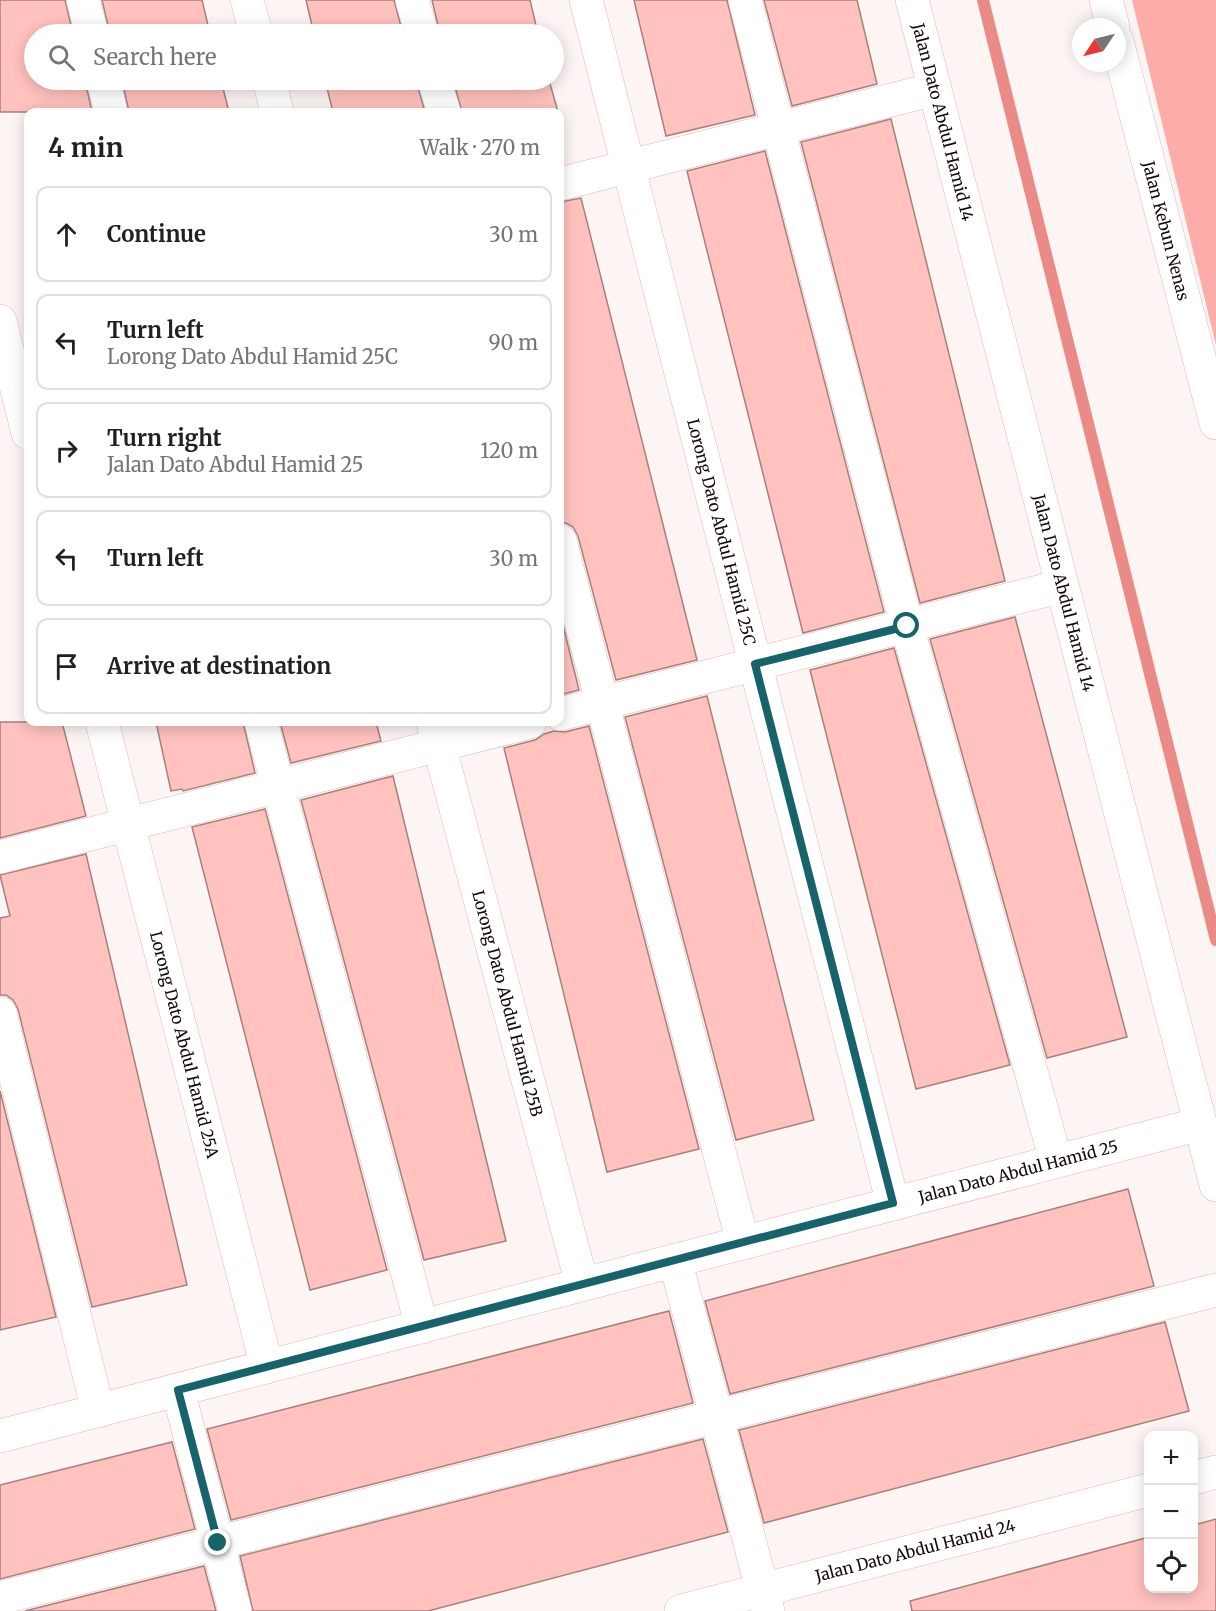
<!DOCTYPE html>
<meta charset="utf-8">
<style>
body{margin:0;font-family:Merriweather,serif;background:#f6f6f6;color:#202124}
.controls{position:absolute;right:18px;bottom:18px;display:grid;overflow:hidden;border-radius:12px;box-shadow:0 3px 15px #0003}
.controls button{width:54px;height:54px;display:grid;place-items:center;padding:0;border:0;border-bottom:2px solid #e0e0e0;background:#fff;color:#202124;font:30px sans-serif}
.compass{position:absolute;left:1072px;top:18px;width:54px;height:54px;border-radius:50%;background:#fff;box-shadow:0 3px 15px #0003;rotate:235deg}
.stop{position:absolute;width:18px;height:18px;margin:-14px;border:4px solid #16646a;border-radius:50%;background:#fff}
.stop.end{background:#16646a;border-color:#fff;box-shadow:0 2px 6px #0008}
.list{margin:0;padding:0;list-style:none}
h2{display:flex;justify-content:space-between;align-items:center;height:78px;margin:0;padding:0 24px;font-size:26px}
h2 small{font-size:20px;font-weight:400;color:#757577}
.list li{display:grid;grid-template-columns:39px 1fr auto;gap:18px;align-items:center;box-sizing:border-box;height:96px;margin:0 12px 12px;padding:0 12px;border:2px solid #e0e0e0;border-radius:12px}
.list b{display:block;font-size:22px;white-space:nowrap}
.list p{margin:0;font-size:20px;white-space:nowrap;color:#757577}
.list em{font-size:20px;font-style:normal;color:#757577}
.icon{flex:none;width:33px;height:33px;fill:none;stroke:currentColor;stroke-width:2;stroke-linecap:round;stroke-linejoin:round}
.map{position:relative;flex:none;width:1216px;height:1611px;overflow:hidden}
.search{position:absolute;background:#fff;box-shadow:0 3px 15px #0003;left:24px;top:24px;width:540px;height:66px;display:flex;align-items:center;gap:15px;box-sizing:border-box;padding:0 21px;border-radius:33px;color:#757577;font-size:22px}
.panel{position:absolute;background:#fff;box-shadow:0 3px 15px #0003;left:24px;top:108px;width:540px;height:618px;border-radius:12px}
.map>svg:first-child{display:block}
.forest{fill:#fcada9}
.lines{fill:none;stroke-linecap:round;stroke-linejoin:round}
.stream{stroke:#ea8b87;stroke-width:12}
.building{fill:#ffc2bf;stroke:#a7817e;stroke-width:1.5}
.minor-casing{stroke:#e2b9b7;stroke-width:34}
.minor{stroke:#fff;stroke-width:33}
.route{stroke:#16646a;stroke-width:8}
.labels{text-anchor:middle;stroke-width:5;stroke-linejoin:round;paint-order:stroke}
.street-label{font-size:16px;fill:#150808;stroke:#fff}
</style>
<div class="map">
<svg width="1216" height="1611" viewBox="0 0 1216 1611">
<rect width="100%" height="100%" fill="#fdf4f4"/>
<!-- forest -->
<polygon class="forest" points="1132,0 1216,0 1216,345"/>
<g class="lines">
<!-- stream -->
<polyline class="stream" points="983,0 1216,940"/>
</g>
<!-- building -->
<g class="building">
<polygon points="0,0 65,0 73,34 34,34 34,80 85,80 92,112 0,112"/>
<polygon points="102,0 202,0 210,34 110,34"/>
<polygon points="306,0 394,0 403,34 314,34"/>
<polygon points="432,0 530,0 538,34 440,34"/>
<polygon points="634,0 727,0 755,115 666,136"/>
<polygon points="764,0 857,0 877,84 792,106"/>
<polygon points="122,80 221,80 229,112 129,112"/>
<polygon points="325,80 416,80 425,112 333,112"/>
<polygon points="453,80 549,80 558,112 462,112"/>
<polygon points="891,119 1005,581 920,603 801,142"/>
<polygon points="765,151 884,612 803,633 687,171"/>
<polygon points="581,198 697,660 616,680 578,536 573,527 566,523 560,523 560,202"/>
<polygon points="560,613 579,690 560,695"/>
<polygon points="1015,617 1127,1037 1047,1058 930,639"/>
<polygon points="894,648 1010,1065 916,1089 810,670"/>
<polygon points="707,696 814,1120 736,1140 625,717"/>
<polygon points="0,722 62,722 86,816 0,838"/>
<polygon points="156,722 243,722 255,773 183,791 182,789 171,791"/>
<polygon points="280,722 376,722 381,741 291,763"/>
<polygon points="589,726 699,1149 607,1172 504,748 535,740 544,734 554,731 565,732"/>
<polygon points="393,776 506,1241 424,1260 301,800"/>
<polygon points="265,809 387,1270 310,1290 192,827"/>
<polygon points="86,854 187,1285 92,1307 18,1009 13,1000 6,995 0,995 0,918 10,916 0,875"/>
<polygon points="0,1091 56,1317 0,1330"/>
<polygon points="1128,1189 1154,1286 730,1394 705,1301"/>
<polygon points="669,1311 693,1403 231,1520 207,1429"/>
<polygon points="1165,1322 1189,1411 764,1523 739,1430"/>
<polygon points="703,1439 728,1532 428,1611 253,1611 240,1556"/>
<polygon points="172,1442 195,1529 0,1579 0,1485"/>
<polygon points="1216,1519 1216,1611 912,1611 910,1601 1149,1537 1149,1588 1194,1588 1194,1525"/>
<polygon points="204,1566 216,1611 25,1611"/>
</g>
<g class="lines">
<defs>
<g id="minor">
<polyline points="83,0 92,34"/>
<polyline points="247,0 256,34"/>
<polyline points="412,0 422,34"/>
<path id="s1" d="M586 0 893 1204"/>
<polyline points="745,0 907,626 1056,1161"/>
<path id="s2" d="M912 0 1216 1185"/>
<polyline points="1106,0 1113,27"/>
<path id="s3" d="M1117 41 1216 423"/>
<polyline points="103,80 111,112"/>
<polyline points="269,80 277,112"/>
<polyline points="434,80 444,112"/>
<polyline points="560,184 935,89"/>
<polyline points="0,321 28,433"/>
<polyline points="560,541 743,1243"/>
<polyline points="560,714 1062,586"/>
<path id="s4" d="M102 722 267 1367"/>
<polyline points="261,722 422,1327"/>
<path id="s5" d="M433 722 582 1284"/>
<polyline points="0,857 530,722"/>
<polyline points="0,1013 98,1411"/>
<polyline points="675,1260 768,1611"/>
<polyline points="178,1390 235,1611"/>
<path id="s6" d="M0 1436 1200 1124"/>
<polyline points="1194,1478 1216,1472"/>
<polyline points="0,1598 1216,1290"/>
<path id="s7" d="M681 1611 1148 1490"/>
</g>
</defs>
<!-- minor casing -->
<use href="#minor" class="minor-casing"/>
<!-- minor -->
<use href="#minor" class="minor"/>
</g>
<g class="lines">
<!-- route -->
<polyline class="route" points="218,1543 178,1390 893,1203 755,664 907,626"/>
</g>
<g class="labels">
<!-- street labels -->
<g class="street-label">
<text dy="6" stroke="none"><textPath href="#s2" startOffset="126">Jalan Dato Abdul Hamid 14</textPath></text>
<text dy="6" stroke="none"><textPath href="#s3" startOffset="196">Jalan Kebun Nenas</textPath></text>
<text dy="6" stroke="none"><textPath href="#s1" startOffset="549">Lorong Dato Abdul Hamid 25C</textPath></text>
<text dy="6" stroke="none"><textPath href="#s2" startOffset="612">Jalan Dato Abdul Hamid 14</textPath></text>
<text dy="6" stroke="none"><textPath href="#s5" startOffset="291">Lorong Dato Abdul Hamid 25B</textPath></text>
<text dy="6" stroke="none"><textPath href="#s4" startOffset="333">Lorong Dato Abdul Hamid 25A</textPath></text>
<text dy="6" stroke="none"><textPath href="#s6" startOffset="1052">Jalan Dato Abdul Hamid 25</textPath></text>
<text dy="6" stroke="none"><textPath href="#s7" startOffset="242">Jalan Dato Abdul Hamid 24</textPath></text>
</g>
</g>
</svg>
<div class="controls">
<button>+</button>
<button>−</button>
<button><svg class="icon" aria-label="locate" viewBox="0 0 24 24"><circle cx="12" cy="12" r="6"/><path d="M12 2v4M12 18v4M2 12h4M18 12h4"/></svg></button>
</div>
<svg class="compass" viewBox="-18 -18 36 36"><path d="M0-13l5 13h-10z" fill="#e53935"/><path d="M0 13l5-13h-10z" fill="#757577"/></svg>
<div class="stop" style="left:907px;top:626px"></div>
<div class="stop end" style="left:218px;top:1543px"></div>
<div class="search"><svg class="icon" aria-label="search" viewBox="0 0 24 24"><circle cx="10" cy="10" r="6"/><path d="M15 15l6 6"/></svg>Search here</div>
<section class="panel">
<h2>4 min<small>Walk · 270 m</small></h2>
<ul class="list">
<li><svg class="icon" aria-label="ahead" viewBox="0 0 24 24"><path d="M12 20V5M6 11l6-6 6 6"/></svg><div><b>Continue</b></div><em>30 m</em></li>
<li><svg class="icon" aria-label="left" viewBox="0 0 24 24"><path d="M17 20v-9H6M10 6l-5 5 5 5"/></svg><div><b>Turn left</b><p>Lorong Dato Abdul Hamid 25C</p></div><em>90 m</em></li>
<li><svg class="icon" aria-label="right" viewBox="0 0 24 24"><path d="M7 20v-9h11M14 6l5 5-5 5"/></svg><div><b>Turn right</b><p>Jalan Dato Abdul Hamid 25</p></div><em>120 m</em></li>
<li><svg class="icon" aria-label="left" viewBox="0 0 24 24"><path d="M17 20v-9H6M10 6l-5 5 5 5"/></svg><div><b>Turn left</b></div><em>30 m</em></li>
<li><svg class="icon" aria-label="arrive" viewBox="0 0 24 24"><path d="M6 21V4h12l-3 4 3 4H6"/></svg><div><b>Arrive at destination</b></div></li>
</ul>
</section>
</div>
